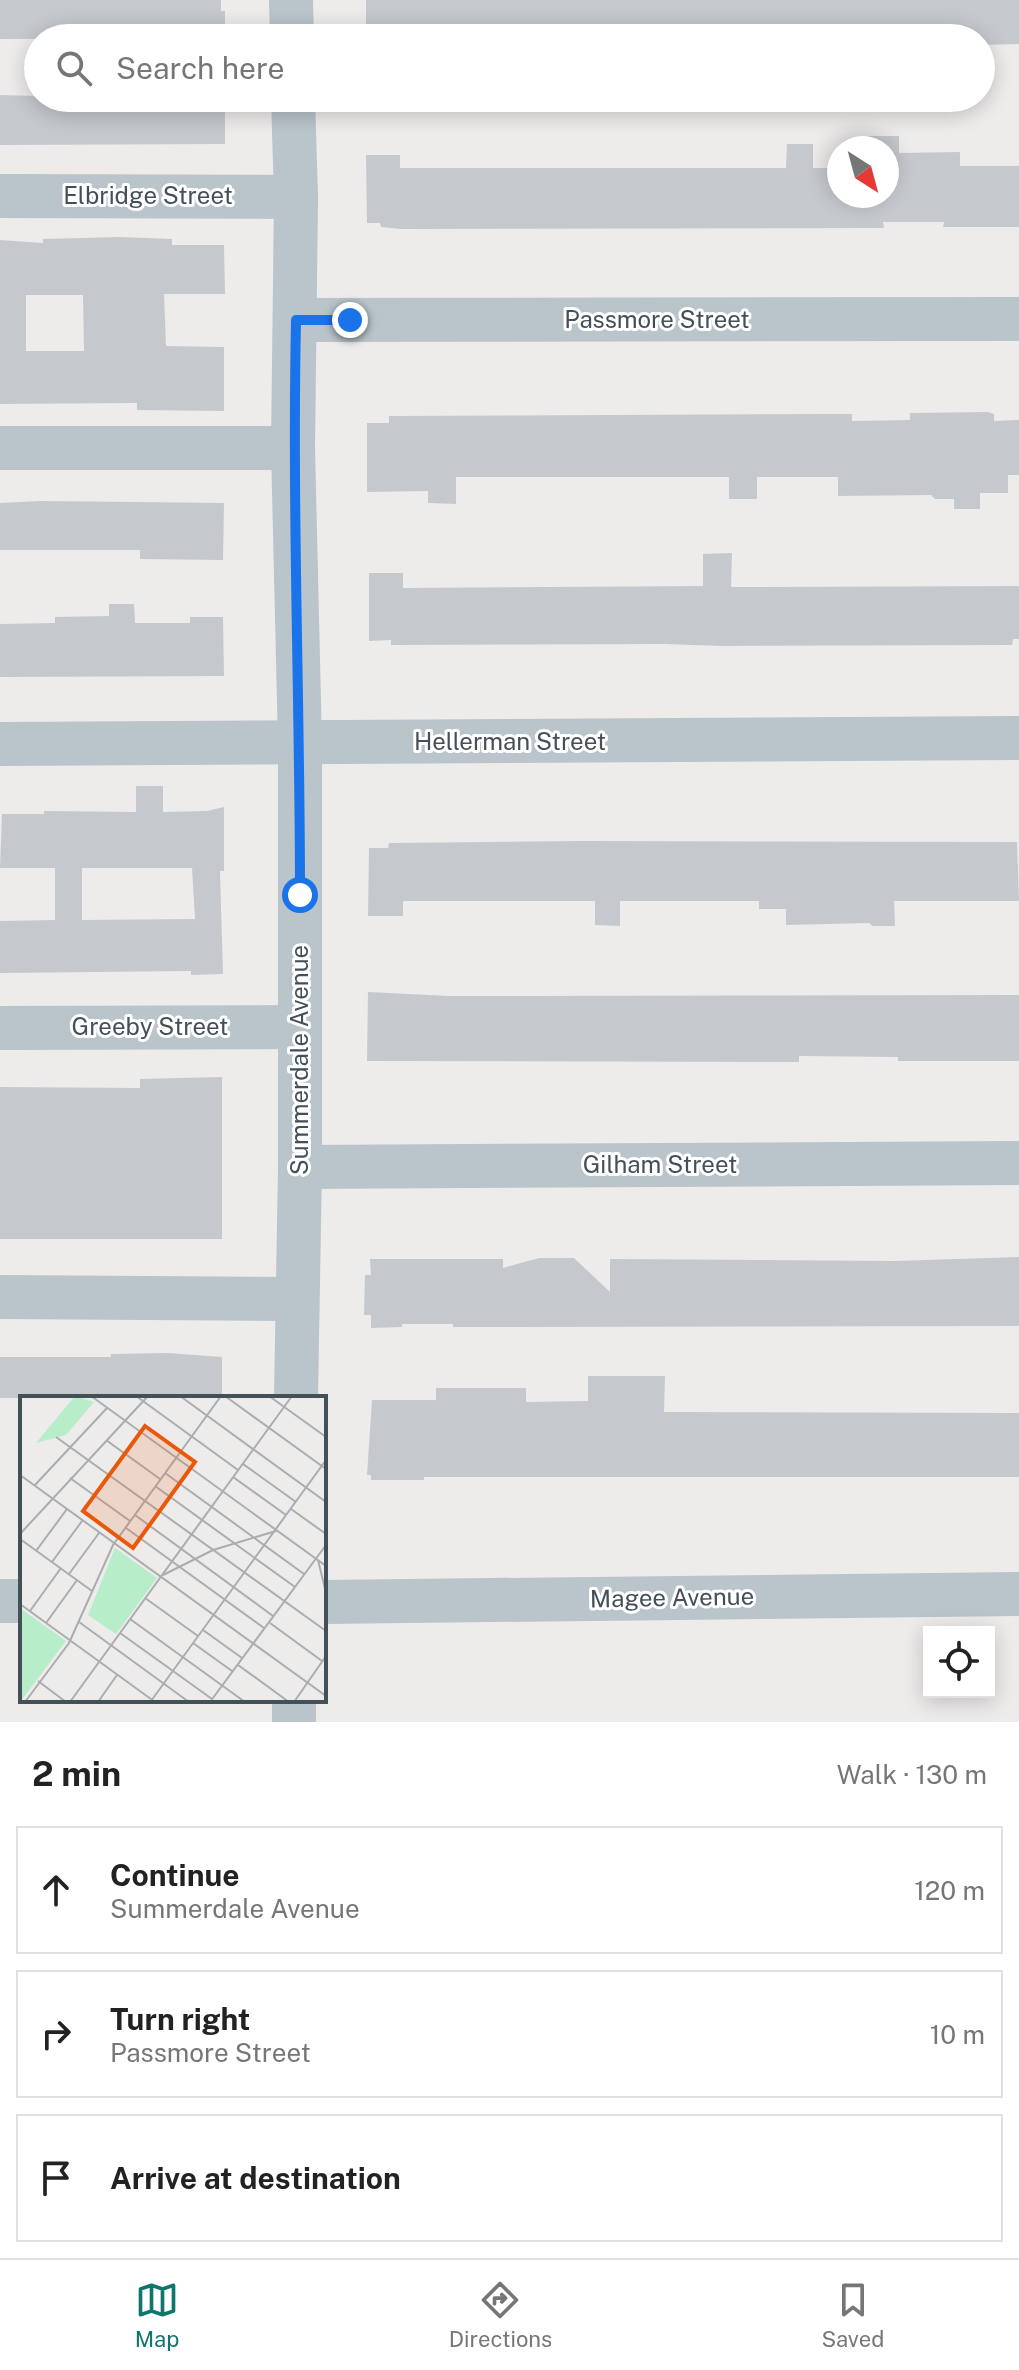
<!DOCTYPE html>
<meta charset="utf-8">
<style>
body{margin:0;font-family:"Public Sans",sans-serif;background:#f6f6f6;color:#222}
.controls{position:absolute;right:24px;bottom:24px;display:grid;overflow:hidden;border-radius:0px;box-shadow:0 4px 20px #0003}
.controls button{width:72px;height:72px;display:grid;place-items:center;padding:0;border:0;border-bottom:2px solid #e0e0e0;background:#fff;color:#222;font:40px sans-serif}
.compass{position:absolute;left:827px;top:136px;width:72px;height:72px;border-radius:50%;background:#fff;box-shadow:0 4px 20px #0003;rotate:144deg}
.stop{position:absolute;width:24px;height:24px;margin:-18px;border:6px solid #1a73e8;border-radius:50%;background:#fff}
.stop.end{background:#1a73e8;border-color:#fff;box-shadow:0 2px 8px #0008}
.list{margin:0;padding:0;list-style:none}
h2{display:flex;justify-content:space-between;align-items:center;height:104px;margin:0;padding:0 32px;font-size:34px}
h2 small{font-size:26px;font-weight:400;color:#767676}
.list li{display:grid;grid-template-columns:52px 1fr auto;gap:24px;align-items:center;box-sizing:border-box;height:128px;margin:0 16px 16px;padding:0 16px;border:2px solid #e0e0e0;border-radius:0px}
.list b{display:block;font-size:30px;white-space:nowrap}
.list p{margin:0;font-size:26px;white-space:nowrap;color:#767676}
.list em{font-size:26px;font-style:normal;color:#767676}
.icon{flex:none;width:44px;height:44px;fill:none;stroke:currentColor;stroke-width:2;stroke-linecap:round;stroke-linejoin:round}
.map{position:relative;flex:none;width:1019px;height:1722px;overflow:hidden}
.search{position:absolute;background:#fff;box-shadow:0 4px 20px #0003;left:24px;right:24px;top:24px;height:88px;display:flex;align-items:center;gap:20px;box-sizing:border-box;padding:0 28px;border-radius:44px;color:#767676;font-size:30px}
.sheet{height:536px;background:#fff}
nav{display:flex;justify-content:space-around;align-items:center;box-sizing:border-box;height:112px;border-top:2px solid #e0e0e0;background:#fff;font-size:22px;color:#767676}
nav a{display:grid;justify-items:center;gap:4px}
nav .on{color:#0f766e}
.map>svg:first-child{display:block}
.building{fill:#c5c9ce;fill-rule:evenodd}
.lines{fill:none;stroke-linecap:round;stroke-linejoin:round}
.minor{stroke:#b9c4cb;stroke-width:44}
.route{stroke:#1a73e8;stroke-width:10}
.labels{text-anchor:middle;stroke-width:6;stroke-linejoin:round;paint-order:stroke}
.street-label{font-size:24px;fill:#445058;stroke:#fff}
.inset-road{fill:none;stroke:#aaadb0;stroke-width:2}
.view{fill:#e8590c;fill-opacity:0.15;stroke:#e8590c;stroke-width:4}
.inset-edge{fill:none;stroke:#445058;stroke-width:4}
</style>
<div class="map">
<svg width="1019" height="1722" viewBox="0 0 1019 1722">
<rect width="100%" height="100%" fill="#eeebeb"/>
<!-- building -->
<g class="building">
<polygon points="0,0 221,0 221,11 225,11 225,38 0,39"/>
<polygon points="366,0 1019,0 1019,44 981,45 981,38 366,38"/>
<polygon points="0,95 38,96 38,98 225,98 225,144 0,145"/>
<polygon points="868,136 899,136 899,153 960,152 960,166 1019,166 1019,227 943,227 944,222 883,222 884,228 401,229 381,227 380,223 367,223 366,155 400,155 400,168 786,168 787,144 813,144 813,168 839,168 839,196 887,196 887,148 869,148"/>
<path d="M120 237 172 239V245H224L225 294H164L166 346 224 347V411L137 410V403L0 404V240L43 243V239ZM26 295H83L84 351H26Z"/>
<polygon points="988,412 994,414 994,421 1019,420 1019,475 1008,475 1008,493 980,493 980,509 954,509 954,499 935,499 931,495 838,496 838,477 757,477 757,499 729,499 729,477 456,477 456,504 428,503 428,491 367,492 367,423 389,423 389,416 830,414 852,414 852,421 910,420 910,413"/>
<polygon points="40,501 224,503 223,560 140,559 140,550 0,550 0,503"/>
<polygon points="732,553 731,587 1019,586 1019,639 1013,639 1012,645 721,646 665,644 391,645 391,640 369,641 369,573 403,573 403,588 703,586 703,554"/>
<polygon points="109,604 134,604 135,623 190,623 190,617 223,617 224,676 0,677 0,624 55,623 55,617 109,616"/>
<path d="M136 786H163V812L207 811 224 807V871H220L223 974 191 975V971L0 973V921L55 920V868H0L2 814H44V811L136 812ZM82 868H192L195 919 82 920Z"/>
<polygon points="584,841 1017,842 1019,901 894,901 895,926 873,926 869,923 786,925 786,909 759,909 759,901 620,901 620,926 595,925 595,901 403,901 403,916 368,916 369,848 388,848 389,843"/>
<polygon points="368,992 449,996 1019,995 1019,1061 898,1061 898,1057 799,1056 799,1062 367,1061"/>
<polygon points="222,1077 222,1239 0,1239 0,1087 140,1088 140,1079"/>
<polygon points="1019,1257 1019,1326 453,1327 453,1324 402,1324 402,1327 371,1328 371,1315 364,1315 365,1275 371,1275 370,1259 503,1259 503,1268 539,1258 574,1258 610,1292 610,1259 896,1261"/>
<polygon points="168,1353 222,1357 222,1398 0,1398 0,1357 111,1357 111,1354"/>
<polygon points="588,1376 665,1376 664,1412 1019,1413 1019,1477 424,1477 424,1480 371,1480 371,1475 367,1475 372,1400 436,1400 436,1388 526,1388 526,1402 588,1401"/>
</g>
<g class="lines">
<!-- minor -->
<g class="minor">
<polyline points="291,0 292,38"/>
<polyline points="293,98 296,197 293,448 300,744 300,1167 296,1398"/>
<polyline points="0,196 296,197"/>
<polyline points="296,320 1019,319"/>
<polyline points="0,448 293,448"/>
<polyline points="0,744 1019,738"/>
<polyline points="0,1028 300,1027"/>
<polyline points="300,1167 1019,1163"/>
<polyline points="0,1297 297,1299"/>
<polyline points="0,1601 22,1601"/>
<polyline points="324,1602 1019,1594"/>
<polyline points="294,1700 294,1722"/>
</g>
</g>
<g class="lines">
<!-- route -->
<path class="route" d="M300 895C300 703 292 512 296 320H350"/>
</g>
<g class="labels">
<!-- street labels -->
<g class="street-label">
<text x="148" y="204">Elbridge Street</text>
<text x="657" y="328">Passmore Street</text>
<text x="510" y="750">Hellerman Street</text>
<text x="150" y="1035">Greeby Street</text>
<text transform="translate(300 1060) rotate(-90)" y="8">Summerdale Avenue</text>
<text x="660" y="1173">Gilham Street</text>
<text transform="translate(672 1598) rotate(-1)" y="8">Magee Avenue</text>
</g>
</g>
<!-- overview -->
<g transform="translate(20 1396)">
<rect width="306" height="306" fill="#eeebeb"/>
<path d="M55 0 74 6 46 39 16 47ZM95 152 137 182 96 238 68 219ZM0 212 46 245 0 306Z" fill="#b8edca"/>
<path class="inset-road" d="M71 0 306 170M116 0 218 74M160 0 306 106M205 0 306 73M249 0 306 41M36 41 306 235M86 44 140 83M223 68 276 106M145 77 284 178M0 79 306 300M213 81 266 119M50 82 110 125M15 89 87 12M135 90 275 191M271 113 306 138M115 119 253 220M106 132 244 232M0 138 128 0M0 143 72 195M16 155 47 113M298 164 306 197M32 166 62 125M49 178 79 137M143 179 193 154 256 135M125 202 178 240M0 208 135 306M10 215 41 172M110 223 225 306M59 226 169 306M26 227 57 184M250 227 302 265M183 234 222 262M100 237 192 303M173 247 212 275M218 269 269 306M18 285 46 306M131 305 306 64M5 306 49 247 93 149 201 0M50 306 272 0M78 306 97 279M190 306 306 149M274 306 306 260"/>
<path class="view" d="M125 30 175 66 113 152 63 115Z"/>
<rect width="306" height="306" class="inset-edge"/>
</g>
</svg>
<div class="controls">
<button><svg class="icon" aria-label="locate" viewBox="0 0 24 24"><circle cx="12" cy="12" r="6"/><path d="M12 2v4M12 18v4M2 12h4M18 12h4"/></svg></button>
</div>
<svg class="compass" viewBox="-18 -18 36 36"><path d="M0-13l5 13h-10z" fill="#e53935"/><path d="M0 13l5-13h-10z" fill="#767676"/></svg>
<div class="stop" style="left:300px;top:895px"></div>
<div class="stop end" style="left:350px;top:320px"></div>
<div class="search"><svg class="icon" aria-label="search" viewBox="0 0 24 24"><circle cx="10" cy="10" r="6"/><path d="M15 15l6 6"/></svg>Search here</div>
</div>
<section class="sheet">
<h2>2 min<small>Walk · 130 m</small></h2>
<ul class="list">
<li><svg class="icon" aria-label="ahead" viewBox="0 0 24 24"><path d="M12 20V5M6 11l6-6 6 6"/></svg><div><b>Continue</b><p>Summerdale Avenue</p></div><em>120 m</em></li>
<li><svg class="icon" aria-label="right" viewBox="0 0 24 24"><path d="M7 20v-9h11M14 6l5 5-5 5"/></svg><div><b>Turn right</b><p>Passmore Street</p></div><em>10 m</em></li>
<li><svg class="icon" aria-label="arrive" viewBox="0 0 24 24"><path d="M6 21V4h12l-3 4 3 4H6"/></svg><div><b>Arrive at destination</b></div></li>
</ul>
</section>
<nav>
<a class="on"><svg class="icon" aria-label="map" viewBox="0 0 24 24"><path d="M3 6l6-2 6 2 6-2v14l-6 2-6-2-6 2zM9 4v14M15 6v14"/></svg>Map</a>
<a><svg class="icon" aria-label="directions" viewBox="0 0 24 24"><path d="M12 3l9 9-9 9-9-9zM9 14v-3h6M13 9l2 2-2 2"/></svg>Directions</a>
<a><svg class="icon" aria-label="saved" viewBox="0 0 24 24"><path d="M7 4h10v16l-5-4-5 4z"/></svg>Saved</a>
</nav>
